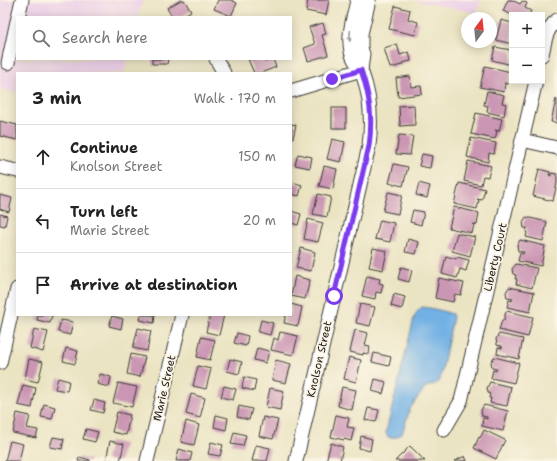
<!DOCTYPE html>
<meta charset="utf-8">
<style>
body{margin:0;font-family:"Shantell Sans",sans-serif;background:#f2f2f2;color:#222}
.controls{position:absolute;right:12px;top:12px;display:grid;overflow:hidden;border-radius:0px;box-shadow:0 2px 10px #0003}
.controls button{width:36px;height:36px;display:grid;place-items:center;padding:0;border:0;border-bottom:1px solid #e0e0e0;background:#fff;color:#222;font:20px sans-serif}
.compass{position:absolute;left:461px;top:12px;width:36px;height:36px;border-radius:50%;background:#fff;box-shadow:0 2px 10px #0003;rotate:15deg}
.stop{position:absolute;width:12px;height:12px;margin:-9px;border:3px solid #7c3aed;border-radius:50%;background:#fff}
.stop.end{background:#7c3aed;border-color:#fff;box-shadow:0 1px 4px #0008}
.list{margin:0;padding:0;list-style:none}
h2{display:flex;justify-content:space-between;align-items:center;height:52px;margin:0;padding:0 16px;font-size:17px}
h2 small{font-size:13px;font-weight:400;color:#767676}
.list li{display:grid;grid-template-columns:26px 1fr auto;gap:12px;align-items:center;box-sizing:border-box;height:64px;padding:0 16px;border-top:1px solid #e0e0e0}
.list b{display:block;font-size:15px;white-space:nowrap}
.list p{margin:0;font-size:13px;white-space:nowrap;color:#767676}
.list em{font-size:13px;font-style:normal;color:#767676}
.icon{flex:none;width:22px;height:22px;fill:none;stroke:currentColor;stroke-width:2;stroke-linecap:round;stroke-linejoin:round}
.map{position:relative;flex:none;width:557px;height:461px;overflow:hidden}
.search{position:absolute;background:#fff;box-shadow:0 2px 10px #0003;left:16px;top:16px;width:276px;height:44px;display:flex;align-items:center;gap:10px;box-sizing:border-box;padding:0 14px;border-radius:0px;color:#767676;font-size:15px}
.panel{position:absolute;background:#fff;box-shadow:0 2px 10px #0003;left:16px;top:72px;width:276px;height:244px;border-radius:0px}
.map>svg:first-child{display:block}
.built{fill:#edd0e8}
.water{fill:#72b1e5;stroke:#476680}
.building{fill:#cb95b4}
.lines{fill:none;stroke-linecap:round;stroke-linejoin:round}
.minor-casing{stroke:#3b3a35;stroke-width:15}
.minor{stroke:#fff;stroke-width:13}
.oneway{fill:#999}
.route{stroke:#7c3aed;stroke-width:5}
.labels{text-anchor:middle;stroke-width:3.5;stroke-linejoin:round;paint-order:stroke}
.street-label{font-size:11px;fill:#1c1c1c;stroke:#fcf5e5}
</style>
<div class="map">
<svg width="557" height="461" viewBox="0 0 557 461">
<rect width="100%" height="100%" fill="#fcf5e5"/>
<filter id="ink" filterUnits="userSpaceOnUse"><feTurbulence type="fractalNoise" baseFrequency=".025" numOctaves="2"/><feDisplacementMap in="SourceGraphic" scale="8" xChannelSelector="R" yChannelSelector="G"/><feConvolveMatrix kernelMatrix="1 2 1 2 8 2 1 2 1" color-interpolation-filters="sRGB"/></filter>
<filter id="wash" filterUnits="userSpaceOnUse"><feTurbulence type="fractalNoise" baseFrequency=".012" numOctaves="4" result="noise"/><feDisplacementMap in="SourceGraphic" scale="16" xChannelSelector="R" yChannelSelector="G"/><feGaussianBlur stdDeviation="0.9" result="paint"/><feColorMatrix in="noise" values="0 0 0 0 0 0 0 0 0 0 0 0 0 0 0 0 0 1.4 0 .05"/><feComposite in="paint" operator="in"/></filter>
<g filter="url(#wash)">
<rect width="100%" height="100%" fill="#ebe4c3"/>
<!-- built -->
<g class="built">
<polygon points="0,0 143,0 138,17 17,17 17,59 127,59 124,73 17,73 17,93 0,89"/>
<polygon points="413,0 481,0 477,13"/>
</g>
<!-- water -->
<path class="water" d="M422 307C433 308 443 311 452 314L453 317 440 380 435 384 426 387 416 400 410 409 402 434 396 437 391 438 387 436 386 432 414 318C416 313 418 310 422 307Z"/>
<g id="blocks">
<!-- building -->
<g class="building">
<polygon points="181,0 184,0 191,11 181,17 172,17 167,8"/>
<polygon points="218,0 231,0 237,3 231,16 214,9"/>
<polygon points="308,0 329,0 326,15 306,11"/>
<polygon points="508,0 512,0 520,4 522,1 527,3 525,8 531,11 529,15 513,15 503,11"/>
<polygon points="395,6 410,10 408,19 418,22 415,35 389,29"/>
<polygon points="501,20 512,23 512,44 496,40"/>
<polygon points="323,23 326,34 322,35 328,55 308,61 304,48 315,44 309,27"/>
<polygon points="397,44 400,55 409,52 411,61 402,63 402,65 390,68 384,48"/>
<polygon points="495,47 511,50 510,52 512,53 512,65 492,60"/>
<polygon points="152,59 168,59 167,64 152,64"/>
<polygon points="248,59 264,59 265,62 273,59 276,67 261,73 254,73"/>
<polygon points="485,66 511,72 508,84 504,83 505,84 504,92 480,87"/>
<polygon points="410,76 411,87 421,86 422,94 398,97 396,78"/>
<polygon points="487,91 504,95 502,103 506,104 504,116 487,112 488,106 484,105"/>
<polygon points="556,99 557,100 557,123 551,122"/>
<polygon points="414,105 415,125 400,126 399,106"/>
<rect x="332" y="108" width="14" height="20"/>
<polygon points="476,113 502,119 499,131 495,130 497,131 495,139 471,134"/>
<polygon points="0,121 17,125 17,140 0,136"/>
<polygon points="291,124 296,125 293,138 291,137"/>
<polygon points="399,135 413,136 410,155 396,154"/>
<polygon points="471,138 496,143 494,154 489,153 488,162 467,157"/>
<polygon points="332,139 345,142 341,162 327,159"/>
<polygon points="298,154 312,157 310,168 295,165"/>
<polygon points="422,154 432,156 430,168 419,166"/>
<polygon points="468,161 491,166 488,177 483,176 481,185 464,181"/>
<polygon points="394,164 408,167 403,186 389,183"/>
<polygon points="324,166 337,169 333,189 319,186"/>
<polygon points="539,169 550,172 549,175 551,176 551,173 557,174 557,183 553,201 533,196"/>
<polygon points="292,182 302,185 299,196 291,194"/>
<polygon points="419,183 430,186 427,198 416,195"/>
<polygon points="459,183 485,189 482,200 477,199 479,201 477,209 454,204"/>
<polygon points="388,192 402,195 398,214 383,211"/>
<polygon points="318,194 331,197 327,217 313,214"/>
<polygon points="0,195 12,198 9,212 0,209"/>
<polygon points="454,207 479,213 477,225 472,224 474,225 472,233 449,228"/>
<polygon points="413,210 424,212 421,225 410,222"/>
<polygon points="291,211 301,214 298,225 291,223"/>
<polygon points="0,214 7,216 5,226 0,225"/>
<polygon points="526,217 547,222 543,241 526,237 527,233 526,232 527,228 524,228 523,222"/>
<polygon points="308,219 323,223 318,242 304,239"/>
<polygon points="380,220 394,223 390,242 375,239"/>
<polygon points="457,233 475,237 470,256 452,251"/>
<polygon points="408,239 419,242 416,254 405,252"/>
<polygon points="520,240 545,246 541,266 518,261 520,253 523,254 524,252 518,251 517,245"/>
<polygon points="301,248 315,252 311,271 296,268"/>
<polygon points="373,248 387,251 383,270 369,267"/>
<polygon points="446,256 456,259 457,257 469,260 466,271 460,269 457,278 442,274"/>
<polygon points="516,264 537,268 532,288 516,284 517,279 515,279 516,275 513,274 512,269"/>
<polygon points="401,267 412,270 409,282 398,279"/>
<polygon points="295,276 310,280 305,299 291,296"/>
<polygon points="367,276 380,279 379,283 383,284 381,293 376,292 375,299 362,296"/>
<polygon points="439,278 464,283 461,295 455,294 453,302 435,298"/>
<polygon points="509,287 534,292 530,312 507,307 509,300 512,301 513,299 507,298 506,292"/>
<polygon points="394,294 405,297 402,309 391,306"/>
<polygon points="291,304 302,307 298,326 284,323 286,315 291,315"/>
<polygon points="360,304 375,307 370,326 356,323"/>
<polygon points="506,311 533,317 528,337 499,330 502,320 504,320"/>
<polygon points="38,315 52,315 50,323 37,320"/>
<polygon points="141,315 155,315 154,323 140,320"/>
<polygon points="210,315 224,315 219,335 206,332"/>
<polygon points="112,316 123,319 121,329 109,326"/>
<polygon points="61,320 73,322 70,335 58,332"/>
<polygon points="261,320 273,323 270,335 258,332"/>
<polygon points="138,328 151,331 147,351 133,348"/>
<polygon points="34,329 48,332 43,352 30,348"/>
<polygon points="355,330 368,333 365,345 370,346 369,354 363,353 363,355 350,352"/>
<polygon points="280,332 298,336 293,355 271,350 274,338 278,340"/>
<polygon points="237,333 248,336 246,346 234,343"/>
<polygon points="499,334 523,339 519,359 497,354 498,347 502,348 502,346 497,345 496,339"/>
<polygon points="201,337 215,340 210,360 197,357"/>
<polygon points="66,348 78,351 75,364 63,361"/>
<polygon points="257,348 269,351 266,363 254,360"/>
<polygon points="374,353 391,357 389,366 372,362"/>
<polygon points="131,354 145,357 140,377 127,374"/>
<polygon points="349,357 361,360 356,382 344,379"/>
<polygon points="494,357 519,363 514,383 491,378 493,370 496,371 497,369 492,368 491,362"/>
<polygon points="29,359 43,362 38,382 25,379"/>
<polygon points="230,359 242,362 239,374 227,371"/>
<polygon points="276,360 291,364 286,383 272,380"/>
<polygon points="198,366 211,369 206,389 193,386"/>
<polygon points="100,374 111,377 109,387 97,384"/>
<polygon points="244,377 256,380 254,391 242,388"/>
<polygon points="58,378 69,381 67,391 55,389"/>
<polygon points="375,379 386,382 383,394 372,391"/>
<polygon points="490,382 511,387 507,406 490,403 491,398 489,398 490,394 488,393 487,388"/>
<polygon points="118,383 137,387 132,407 113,403"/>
<polygon points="23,385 36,388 32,408 18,405"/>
<polygon points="224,386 236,389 233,400 221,397"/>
<polygon points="342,387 356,390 352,410 338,406"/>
<polygon points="270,388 284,391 280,410 266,407"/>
<polygon points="191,394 205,398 200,418 186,414"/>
<polygon points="94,400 105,403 103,413 91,410"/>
<polygon points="44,404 55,407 52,419 41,417"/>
<polygon points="484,405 508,411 503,431 482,426 483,418 487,419 487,417 482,416 481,410"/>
<polygon points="239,406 252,409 249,420 237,417"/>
<polygon points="368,408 379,410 376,422 365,420"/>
<polygon points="117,412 130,415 126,435 112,432"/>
<polygon points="17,413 30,416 27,428 38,430 36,438 13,433"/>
<polygon points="216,415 228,418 226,430 214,427"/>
<polygon points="336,415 349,418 347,427 354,428 351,441 344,439 344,440 331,437"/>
<polygon points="263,417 278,420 273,439 259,436"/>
<polygon points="186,421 199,425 194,445 181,442"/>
<polygon points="86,429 98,432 95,442 83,439"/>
<polygon points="484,430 505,440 496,459 474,448 479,437 480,438"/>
<polygon points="234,432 246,435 243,446 231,444"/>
<polygon points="361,436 372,439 370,451 359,448"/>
<polygon points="53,437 64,439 62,449 50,447"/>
<polygon points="10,441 23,444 19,461 5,461"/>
<polygon points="110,441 124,444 120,461 106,460"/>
<polygon points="211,442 223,445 220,456 208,454"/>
<polygon points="331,443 343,447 340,461 326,461"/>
<polygon points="256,445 270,448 267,461 252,461"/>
<polygon points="410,446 425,461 395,461"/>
<polygon points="179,449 192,453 190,461 176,461"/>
<polygon points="465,456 467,461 455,461"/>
<polygon points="79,457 90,460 90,461 78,461"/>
</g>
</g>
</g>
<g filter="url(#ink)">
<use href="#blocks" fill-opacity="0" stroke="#3b3a35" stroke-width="1"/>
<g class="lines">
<defs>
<g id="minor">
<polyline points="18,17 22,0"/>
<path d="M542 55C545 41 546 29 557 20"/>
<polyline points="216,59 224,73"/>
<polyline points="8,63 17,21"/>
<polyline points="361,70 363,54 361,48 361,34 369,0"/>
<polyline points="291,91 361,70"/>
<polyline points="522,140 557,148"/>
<polyline points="0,167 17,171"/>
<polyline points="0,363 17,289"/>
<polyline points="444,430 461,401 536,81"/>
<polyline points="147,461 182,315"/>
<path d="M296 461 369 146C372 121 371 97 362 73 359 66 352 59 351 51 347 34 354 17 357 0"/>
</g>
</defs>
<!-- minor casing -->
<use href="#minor" class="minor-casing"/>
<!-- minor -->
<use href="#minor" class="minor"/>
</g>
<!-- one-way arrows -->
<defs><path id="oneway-solid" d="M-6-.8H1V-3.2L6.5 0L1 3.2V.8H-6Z"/></defs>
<use class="oneway" href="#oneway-solid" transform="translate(350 36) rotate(93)"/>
</g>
<g class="lines" filter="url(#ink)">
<!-- route -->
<path class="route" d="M332 79 361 70C370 97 373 118 369 146L334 296"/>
</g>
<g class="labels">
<!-- street labels -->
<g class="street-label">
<text transform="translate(495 257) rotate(-77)" y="4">Liberty Court</text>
<text transform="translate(319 359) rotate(-77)" y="4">Knolson Street</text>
<text transform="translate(164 388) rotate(-77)" y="4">Marie Street</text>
</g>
</g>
</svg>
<div class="controls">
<button>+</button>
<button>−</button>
</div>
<svg class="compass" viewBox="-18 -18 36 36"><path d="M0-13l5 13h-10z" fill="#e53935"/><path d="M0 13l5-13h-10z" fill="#767676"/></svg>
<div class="stop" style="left:334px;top:296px"></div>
<div class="stop end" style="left:332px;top:79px"></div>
<div class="search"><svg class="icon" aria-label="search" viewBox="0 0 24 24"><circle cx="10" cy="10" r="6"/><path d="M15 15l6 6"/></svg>Search here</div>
<section class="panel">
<h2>3 min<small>Walk · 170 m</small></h2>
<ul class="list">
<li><svg class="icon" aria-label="ahead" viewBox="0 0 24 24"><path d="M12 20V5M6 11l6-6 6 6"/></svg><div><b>Continue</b><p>Knolson Street</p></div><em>150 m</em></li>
<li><svg class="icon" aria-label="left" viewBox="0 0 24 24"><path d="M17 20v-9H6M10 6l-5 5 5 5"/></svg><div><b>Turn left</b><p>Marie Street</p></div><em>20 m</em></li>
<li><svg class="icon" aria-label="arrive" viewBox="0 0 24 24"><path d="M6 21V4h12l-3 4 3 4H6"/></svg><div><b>Arrive at destination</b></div></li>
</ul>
</section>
</div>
